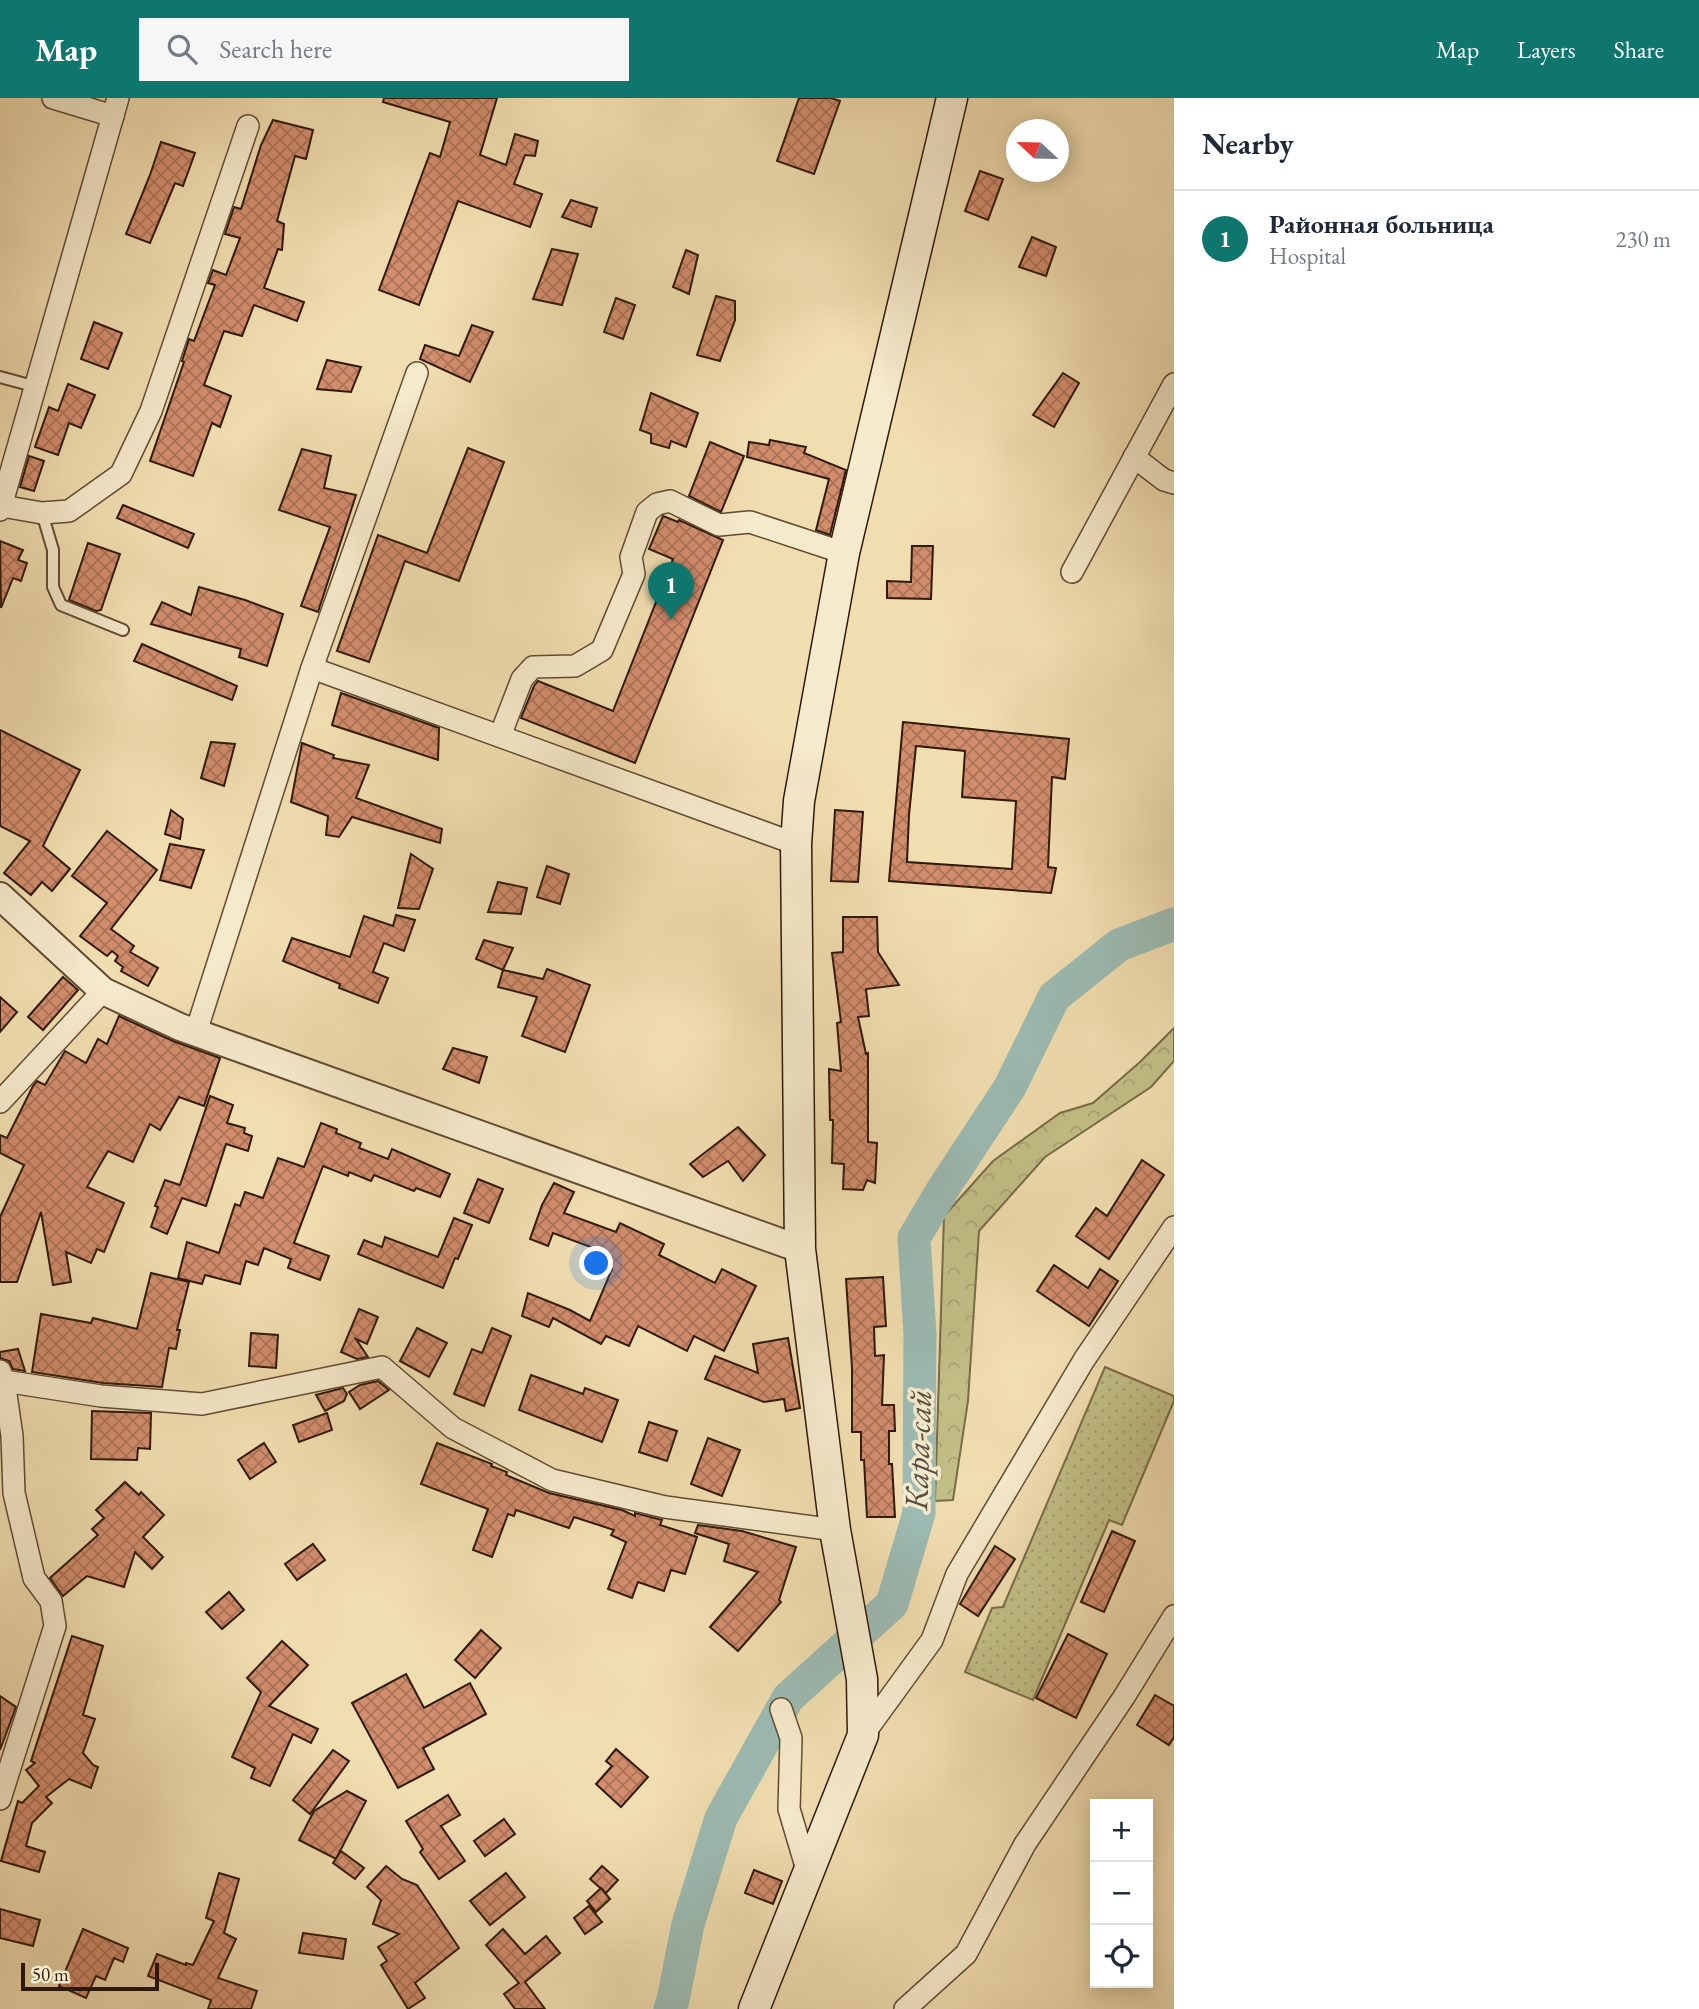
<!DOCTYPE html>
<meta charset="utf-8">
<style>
body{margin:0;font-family:"EB Garamond",serif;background:#f6f6f7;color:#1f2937}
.controls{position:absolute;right:21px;bottom:21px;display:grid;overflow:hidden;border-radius:0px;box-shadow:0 4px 18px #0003}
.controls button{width:63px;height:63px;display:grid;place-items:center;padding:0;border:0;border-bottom:2px solid #e0e1e3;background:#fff;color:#1f2937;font:35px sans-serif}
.compass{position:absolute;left:1006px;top:21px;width:63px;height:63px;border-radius:50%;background:#fff;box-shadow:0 4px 18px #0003;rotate:292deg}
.scale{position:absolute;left:21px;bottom:18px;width:138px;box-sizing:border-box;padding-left:7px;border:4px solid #2f1a09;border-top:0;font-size:19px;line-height:24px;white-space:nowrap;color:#2f1a09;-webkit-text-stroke:5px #f6eacc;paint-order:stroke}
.you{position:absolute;left:597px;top:1166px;width:24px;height:24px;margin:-18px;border:5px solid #fff;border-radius:50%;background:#1a73e8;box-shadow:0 0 0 10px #1a73e833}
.badge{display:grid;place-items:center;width:46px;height:46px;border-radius:50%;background:#0f766e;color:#fff;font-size:23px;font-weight:700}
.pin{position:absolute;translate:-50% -58px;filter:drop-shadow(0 2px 4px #0008)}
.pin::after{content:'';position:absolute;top:37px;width:24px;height:21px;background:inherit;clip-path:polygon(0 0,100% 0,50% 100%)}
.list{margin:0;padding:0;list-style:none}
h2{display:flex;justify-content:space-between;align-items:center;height:91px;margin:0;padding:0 28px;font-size:30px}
h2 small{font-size:23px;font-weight:400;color:#747a83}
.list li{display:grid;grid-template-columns:46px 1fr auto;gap:21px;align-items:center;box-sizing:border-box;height:98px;padding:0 28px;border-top:2px solid #e0e1e3}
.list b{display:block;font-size:26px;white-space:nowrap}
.list p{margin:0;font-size:23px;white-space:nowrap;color:#747a83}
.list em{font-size:23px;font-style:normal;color:#747a83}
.icon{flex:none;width:38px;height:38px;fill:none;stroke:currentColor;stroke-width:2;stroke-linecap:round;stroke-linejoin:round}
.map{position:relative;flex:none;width:1174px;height:1911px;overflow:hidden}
header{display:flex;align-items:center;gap:42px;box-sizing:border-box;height:98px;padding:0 35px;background:#0f766e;color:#fff}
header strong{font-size:33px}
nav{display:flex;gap:38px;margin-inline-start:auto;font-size:24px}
.search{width:490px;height:63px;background:#f6f6f7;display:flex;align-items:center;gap:18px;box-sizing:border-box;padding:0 24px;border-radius:0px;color:#747a83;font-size:26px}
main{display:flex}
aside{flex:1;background:#fff}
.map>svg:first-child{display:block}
.grass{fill:url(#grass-dots);stroke:#786c48;stroke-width:2}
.forest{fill:url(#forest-crowns);stroke:#786c48;stroke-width:2}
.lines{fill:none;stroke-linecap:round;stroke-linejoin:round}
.river{stroke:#9cbbb3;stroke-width:33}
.building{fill:url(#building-cross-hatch);stroke:#2f1a09;stroke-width:2;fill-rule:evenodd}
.service-casing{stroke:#604b33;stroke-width:14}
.minor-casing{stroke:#604b33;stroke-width:24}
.tertiary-casing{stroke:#604b33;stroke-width:30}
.secondary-casing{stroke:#2f1a09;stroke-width:33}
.service{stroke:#f6eacc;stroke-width:10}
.minor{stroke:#f6eacc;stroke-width:21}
.tertiary{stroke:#f6eacc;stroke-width:26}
.secondary{stroke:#f6eacc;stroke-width:30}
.labels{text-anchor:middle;stroke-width:7;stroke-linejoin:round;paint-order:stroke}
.water-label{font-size:33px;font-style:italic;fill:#555244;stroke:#f6eacc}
</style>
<header>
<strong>Map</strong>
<div class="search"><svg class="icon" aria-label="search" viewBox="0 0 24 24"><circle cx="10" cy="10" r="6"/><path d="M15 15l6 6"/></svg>Search here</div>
<nav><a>Map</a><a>Layers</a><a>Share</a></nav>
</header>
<main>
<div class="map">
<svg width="1174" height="1911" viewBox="0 0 1174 1911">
<defs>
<pattern id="grass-dots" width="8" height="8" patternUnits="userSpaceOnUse" patternTransform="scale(1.75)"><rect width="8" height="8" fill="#c2bf86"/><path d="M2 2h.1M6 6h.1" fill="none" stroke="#a7a472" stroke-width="1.8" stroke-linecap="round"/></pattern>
<pattern id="forest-crowns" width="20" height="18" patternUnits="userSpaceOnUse" patternTransform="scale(1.75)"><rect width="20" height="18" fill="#c2bf86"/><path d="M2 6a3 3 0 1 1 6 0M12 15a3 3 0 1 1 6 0" fill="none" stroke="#a7a472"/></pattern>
<pattern id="building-cross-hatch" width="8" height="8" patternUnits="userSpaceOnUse" patternTransform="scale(1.75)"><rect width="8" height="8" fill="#d28d6c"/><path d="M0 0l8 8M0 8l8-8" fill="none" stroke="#ab7257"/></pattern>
</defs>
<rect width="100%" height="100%" fill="#f1deb0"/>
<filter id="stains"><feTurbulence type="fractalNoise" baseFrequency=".00286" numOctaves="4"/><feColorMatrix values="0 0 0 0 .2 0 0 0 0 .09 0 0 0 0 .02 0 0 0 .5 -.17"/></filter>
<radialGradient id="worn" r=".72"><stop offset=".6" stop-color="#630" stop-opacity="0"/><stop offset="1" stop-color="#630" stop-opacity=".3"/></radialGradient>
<!-- grass -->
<polygon class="grass" points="1105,1269 1174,1298 1174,1303 1122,1427 1109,1422 1033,1602 965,1574 992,1510 1003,1509"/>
<!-- forest -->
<polygon class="forest" points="1174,930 1174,963 1151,989 1045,1059 979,1133 968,1303 953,1402 935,1403 944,1118 993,1063 1060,1015 1093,1005 1140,964"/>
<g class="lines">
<!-- river -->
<polyline class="river" points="670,1911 673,1902 688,1826 721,1720 788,1600 892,1506 919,1415 920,1236 914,1140 943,1091 1010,989 1054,899 1119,847 1174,826"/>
</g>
<!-- building -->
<g class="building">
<polygon points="384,0 497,0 480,57 506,67 515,36 538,43 535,58 525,57 514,86 542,96 530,129 458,103 419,207 379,192 430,55 440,59 450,24 383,4"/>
<polygon points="799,0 831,0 840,3 814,76 777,63"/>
<polygon points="273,22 313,32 306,61 295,58 277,123 284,126 282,152 278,151 264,190 304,204 297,223 254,207 242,238 224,233 204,287 231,298 220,329 212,325 193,378 150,363 184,264 182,263 189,241 194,243 215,187 208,185 213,172 226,177 240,140 225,136 234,109 241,111 261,47"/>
<polygon points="161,44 195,55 183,88 175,85 150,145 126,136 150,77"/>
<polygon points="980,73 1003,81 988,122 965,113"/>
<polygon points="571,102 597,110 591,129 562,119"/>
<polygon points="1032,139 1056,149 1046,178 1019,169"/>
<polygon points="552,151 578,156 562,207 533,201"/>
<polygon points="686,152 698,157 689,196 673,189"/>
<polygon points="716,198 735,203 735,222 720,263 697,257"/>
<polygon points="616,200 635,207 623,241 604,234"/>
<polygon points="94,224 122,235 108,271 81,261"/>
<polygon points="472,227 493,234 470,284 420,261 425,247 459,258"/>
<polygon points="327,262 361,269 351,294 317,291"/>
<polygon points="1063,275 1079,285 1054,329 1033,317"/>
<polygon points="68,286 95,297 81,330 69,325 58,357 35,349 49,309 58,313"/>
<polygon points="651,295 698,315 686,349 671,343 669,350 651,345 651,336 640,332"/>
<polygon points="770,342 806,349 804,355 846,372 830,437 816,432 829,381 747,359 749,344 769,347"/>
<polygon points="710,344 744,358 721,414 689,398"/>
<polygon points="468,350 504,364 459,483 405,463 369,564 337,553 378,437 427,455"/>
<polygon points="302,351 331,358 324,390 356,397 318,514 301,508 330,429 279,412"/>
<polygon points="29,358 44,363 34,393 20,389"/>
<polygon points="123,407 194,436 188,450 117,420"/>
<polygon points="663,418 678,424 679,422 723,442 635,665 521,620 534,588 538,583 613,613 673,461 649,451"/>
<polygon points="0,443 23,452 18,462 27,465 21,483 13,480 1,510"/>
<polygon points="88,445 120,456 101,512 96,513 69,502"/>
<polygon points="912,448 933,448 931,501 887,500 887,483 911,484"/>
<polygon points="199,489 245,502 283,516 267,568 239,559 241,551 151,526 162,504 191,517"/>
<polygon points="142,546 237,588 232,602 134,563"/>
<polygon points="341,595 439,630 438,662 332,627"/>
<path d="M903 624 1069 641 1065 681 1052 679 1048 769 1056 770 1051 795 889 783ZM916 648 965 653 962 699 1016 703 1012 771 907 764 909 717Z"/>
<polygon points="0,632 80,672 43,748 70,771 52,793 42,784 31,797 4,775 30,743 0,728"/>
<polygon points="211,644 235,646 224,688 201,680"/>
<polygon points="302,645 334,657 333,660 369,667 356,700 442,731 440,745 352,719 339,739 326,737 328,718 291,704"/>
<polygon points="171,712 183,721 180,741 165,736"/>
<polygon points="835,712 863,714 858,784 831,783"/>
<polygon points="107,733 157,772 111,831 134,848 130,854 158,870 148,888 121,873 123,869 115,863 118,858 112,853 107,858 80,838 107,805 72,778"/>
<polygon points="170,746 204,752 191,790 160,782"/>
<polygon points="411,756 433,771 419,811 398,810"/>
<polygon points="547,768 569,776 560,806 537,799"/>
<polygon points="498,784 527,790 521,816 488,814"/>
<polygon points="396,817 415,822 404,853 384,845 373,874 388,880 378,905 339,890 340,886 283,863 292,840 350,859 364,818 393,828"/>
<polygon points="843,819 877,819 878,854 899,887 866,891 869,918 858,919 866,956 868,955 868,1044 877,1045 875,1085 867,1082 863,1092 843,1091 844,1066 832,1065 833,1022 830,1022 829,971 841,973 837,925 841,924 832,855 843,854"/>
<polygon points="484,842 513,850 503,872 476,861"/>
<polygon points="547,871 590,887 565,954 522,938 537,899 498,889 503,872 543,881"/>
<polygon points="63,879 78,892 43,932 28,919"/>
<polygon points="0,899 17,914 0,934"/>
<polygon points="119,918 173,943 220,960 204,1008 179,999 160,1032 150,1026 133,1064 108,1053 87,1089 124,1105 104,1154 97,1151 91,1165 66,1154 71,1184 53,1187 41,1114 17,1184 0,1184 0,1119 24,1067 0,1055 0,1037 7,1040 33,988 37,983 45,987 65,953 86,965 98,941 107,946"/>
<polygon points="453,950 487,959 479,985 443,971"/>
<polygon points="210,998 233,1007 227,1025 245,1030 244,1035 252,1038 248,1053 226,1046 206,1108 182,1100 167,1136 151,1129 158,1109 155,1108 165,1082 180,1087"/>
<polygon points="321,1025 337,1031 336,1035 361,1045 359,1050 388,1061 392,1051 450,1076 440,1099 416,1090 414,1093 374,1077 371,1083 349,1074 348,1078 323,1068 294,1145 329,1158 320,1182 288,1170 291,1161 264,1150 258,1167 246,1163 240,1186 205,1177 202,1186 178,1180 187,1144 219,1155 235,1106 240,1108 245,1094 263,1100 278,1060 304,1069"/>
<polygon points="738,1029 765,1057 743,1083 728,1063 703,1079 690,1066"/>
<polygon points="1142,1062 1164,1077 1109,1161 1076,1138 1096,1110 1107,1118"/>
<polygon points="478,1081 503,1091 489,1125 464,1115"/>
<polygon points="554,1085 574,1094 564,1115 616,1134 620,1125 664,1146 659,1157 715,1185 722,1171 756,1188 724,1253 694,1238 687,1253 638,1228 629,1248 606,1238 601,1246 553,1220 549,1229 522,1218 528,1195 570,1212 590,1223 612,1171 601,1166 607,1155 553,1135 548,1148 530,1141 542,1107"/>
<polygon points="454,1120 472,1127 458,1161 455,1160 443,1190 358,1156 364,1142 382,1149 385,1139 438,1159"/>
<polygon points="1054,1167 1088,1190 1100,1171 1118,1183 1089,1228 1037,1193"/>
<polygon points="151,1175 189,1184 177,1232 180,1232 176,1251 169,1250 162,1289 103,1285 32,1274 41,1216 91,1225 93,1220 137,1231"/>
<polygon points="883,1179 886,1228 874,1229 875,1258 884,1257 882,1307 894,1307 895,1333 889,1333 889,1366 892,1366 895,1419 867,1419 864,1362 861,1362 861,1334 852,1334 852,1270 846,1181"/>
<polygon points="359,1211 378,1219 367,1246 356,1241 368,1259 357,1261 341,1254"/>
<polygon points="417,1230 447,1245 429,1279 400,1263"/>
<polygon points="492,1230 511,1238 484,1308 454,1296 472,1251 482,1255"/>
<polygon points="251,1235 278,1237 276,1270 249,1268"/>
<polygon points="788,1240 800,1310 786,1313 784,1301 764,1304 705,1281 715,1258 758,1275 753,1246"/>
<polygon points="18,1251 25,1273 13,1271 9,1263 0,1260 0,1254"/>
<polygon points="531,1277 583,1296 585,1290 618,1302 602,1344 519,1312"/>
<polygon points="378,1283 389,1292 360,1311 349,1294 360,1287"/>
<polygon points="343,1290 347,1296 344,1303 325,1313 316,1297"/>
<polygon points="92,1313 151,1315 150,1351 138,1350 137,1362 91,1361"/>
<polygon points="327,1315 332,1332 299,1344 293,1327"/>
<polygon points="649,1324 677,1333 667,1363 639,1354"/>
<polygon points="708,1340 740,1352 722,1398 691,1386"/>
<polygon points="264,1345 276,1364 250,1381 238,1362"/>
<polygon points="437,1345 492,1366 491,1368 507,1374 506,1377 549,1395 622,1412 635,1418 635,1415 662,1422 660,1427 697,1439 685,1476 671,1472 664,1493 638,1484 632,1500 608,1491 626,1444 611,1437 614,1432 574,1419 569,1430 516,1412 514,1418 508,1416 492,1459 473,1452 488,1411 421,1386"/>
<polygon points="125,1384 139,1397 141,1394 164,1417 143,1439 163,1459 152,1471 135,1454 124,1489 87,1478 63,1498 50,1480 98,1437 92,1431 104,1420 96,1412"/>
<polygon points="698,1427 742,1433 796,1449 779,1502 781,1504 738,1553 710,1529 758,1474 724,1463 729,1446 695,1435"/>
<polygon points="1112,1433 1135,1443 1104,1514 1081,1504"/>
<polygon points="313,1446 325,1462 297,1482 285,1466"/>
<polygon points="995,1448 1015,1461 978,1518 960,1506"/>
<polygon points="229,1494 244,1512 222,1531 206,1514"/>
<polygon points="481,1532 501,1550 475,1580 455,1562"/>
<polygon points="1068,1536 1107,1556 1076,1620 1036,1600"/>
<polygon points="72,1538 103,1548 83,1617 95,1621 83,1655 93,1667 98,1669 91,1690 69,1681 46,1699 52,1705 32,1725 26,1748 45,1754 39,1774 1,1763 18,1703 22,1705 39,1688 26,1672 35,1665 31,1663"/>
<polygon points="282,1543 308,1567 269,1608 318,1631 311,1645 293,1636 270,1688 251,1680 255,1670 232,1659 261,1594 247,1580"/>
<polygon points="406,1576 424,1610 470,1585 486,1616 423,1650 434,1671 398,1690 352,1605"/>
<polygon points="1155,1597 1174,1608 1174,1639 1169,1647 1137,1627"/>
<polygon points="0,1598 16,1609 0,1652"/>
<polygon points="616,1651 648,1679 621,1709 596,1686 612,1668 606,1663"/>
<polygon points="333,1652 349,1663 310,1716 293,1702"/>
<polygon points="347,1693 366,1703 336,1761 299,1742 314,1713"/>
<polygon points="448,1697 460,1717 441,1728 465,1763 439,1781 420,1754 423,1751 406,1723"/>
<polygon points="504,1721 515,1736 485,1758 474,1743"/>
<polygon points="341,1753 364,1770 355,1781 333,1765"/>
<polygon points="386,1768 402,1781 417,1787 459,1850 415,1885 425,1900 408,1911 381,1867 387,1863 378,1849 399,1836 373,1826 381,1802 367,1789"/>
<polygon points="602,1768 618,1782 606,1795 590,1781"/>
<polygon points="754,1772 782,1783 773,1806 745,1795"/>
<polygon points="219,1775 239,1781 224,1835 236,1841 218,1880 257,1893 251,1911 208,1911 211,1902 148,1878 157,1856 186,1867 186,1865 193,1867 214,1823 206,1820"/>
<polygon points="506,1775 525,1799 490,1827 470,1803"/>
<polygon points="601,1790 610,1801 596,1814 587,1803"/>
<polygon points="589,1808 602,1824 585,1836 574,1820"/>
<polygon points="0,1811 40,1822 33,1848 0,1840"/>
<polygon points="83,1831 128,1850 123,1864 114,1860 105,1882 96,1878 86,1900 59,1888"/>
<polygon points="503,1831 525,1856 546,1838 560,1855 525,1884 545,1911 515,1911 504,1896 519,1885 486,1847"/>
<polygon points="303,1835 346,1841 343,1861 299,1855"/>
</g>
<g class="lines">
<defs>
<g id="service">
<polyline points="0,279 37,289"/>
<polyline points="42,415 53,452 53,489 61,507 123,532"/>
</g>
<g id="minor">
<polyline points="53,0 113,18"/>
<polyline points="1134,359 1164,382 1174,385"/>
<polyline points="2,408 42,415 69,413 121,376 151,313 248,28"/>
<polyline points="0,412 118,0"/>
<polyline points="1072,474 1174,286"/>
<polyline points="312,570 796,746"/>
<polyline points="500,638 522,581 533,569 575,568 602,552 634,476 631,459 647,414 657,406 670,403 719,427 750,424 844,455"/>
<polyline points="196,934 312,570 417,275"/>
<polyline points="0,1004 103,893"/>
<polyline points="0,1273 4,1283 12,1338 14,1395 34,1480 51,1503 55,1528 0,1701"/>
<polyline points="4,1283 101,1298 202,1306 382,1269 453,1330 552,1382 665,1409 835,1432"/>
<polyline points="781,1611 791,1640 789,1711 808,1775"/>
<polyline points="863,1637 932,1542 957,1476 1084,1262 1174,1129"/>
<polyline points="905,1911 966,1856 1025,1746 1124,1599 1174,1518"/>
</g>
<polyline id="tertiary" points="0,798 103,893 180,929 800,1151"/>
<polyline id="secondary" points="754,1911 863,1637 862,1581 835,1432 800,1151 796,746 799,703 844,455 952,0"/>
</defs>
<!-- service casing -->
<use href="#service" class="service-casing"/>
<!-- minor casing -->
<use href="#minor" class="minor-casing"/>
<!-- tertiary casing -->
<use href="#tertiary" class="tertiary-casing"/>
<!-- secondary casing -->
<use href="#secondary" class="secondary-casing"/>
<!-- service -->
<use href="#service" class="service"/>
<!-- minor -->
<use href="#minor" class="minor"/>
<!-- tertiary -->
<use href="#tertiary" class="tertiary"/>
<!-- secondary -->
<use href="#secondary" class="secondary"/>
</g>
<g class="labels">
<!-- water labels -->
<g class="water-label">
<text transform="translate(917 1352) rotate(-88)" y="12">Кара-сай</text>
</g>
</g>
<rect width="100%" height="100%" filter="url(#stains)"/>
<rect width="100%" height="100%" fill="url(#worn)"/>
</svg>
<div class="controls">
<button>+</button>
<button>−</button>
<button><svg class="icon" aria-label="locate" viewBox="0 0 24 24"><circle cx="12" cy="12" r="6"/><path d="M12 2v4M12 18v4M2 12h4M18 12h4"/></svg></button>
</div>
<svg class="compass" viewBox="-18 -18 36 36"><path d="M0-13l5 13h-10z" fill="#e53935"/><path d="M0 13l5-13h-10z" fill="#747a83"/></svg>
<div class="scale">50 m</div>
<div class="you"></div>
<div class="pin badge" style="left:671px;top:522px">1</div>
</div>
<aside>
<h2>Nearby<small></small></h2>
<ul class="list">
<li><span class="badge">1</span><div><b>Районная больница</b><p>Hospital</p></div><em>230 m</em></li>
</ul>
</aside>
</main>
